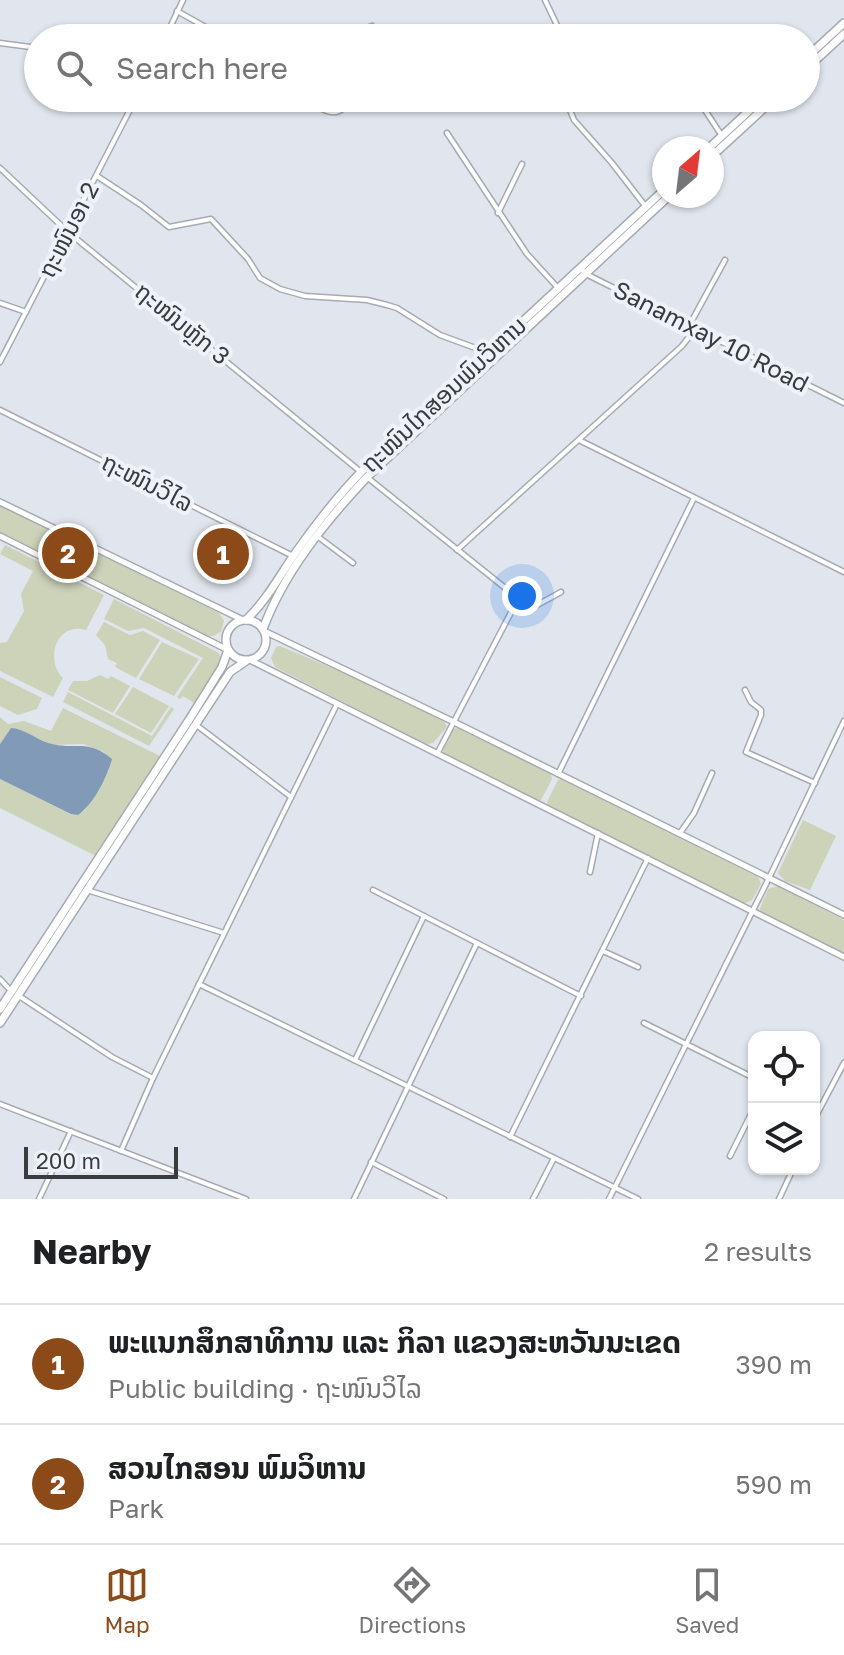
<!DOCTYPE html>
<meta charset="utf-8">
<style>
body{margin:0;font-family:"Golos Text","Noto Sans Lao",sans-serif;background:#f6f6f6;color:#202124}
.controls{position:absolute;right:24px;bottom:24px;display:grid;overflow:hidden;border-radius:16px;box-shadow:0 2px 6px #0004}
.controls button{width:72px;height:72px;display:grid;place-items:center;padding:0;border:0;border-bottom:2px solid #e0e0e0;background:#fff;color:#202124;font:40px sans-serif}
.compass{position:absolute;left:652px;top:136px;width:72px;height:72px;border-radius:50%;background:#fff;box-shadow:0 2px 6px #0004;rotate:28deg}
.scale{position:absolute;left:24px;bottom:20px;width:154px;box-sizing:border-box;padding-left:8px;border:4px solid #393b3e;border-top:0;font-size:22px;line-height:28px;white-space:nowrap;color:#393b3e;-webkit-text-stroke:6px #eef3fb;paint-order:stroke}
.you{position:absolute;left:522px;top:596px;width:28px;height:28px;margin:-20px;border:6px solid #fff;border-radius:50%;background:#1a73e8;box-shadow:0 0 0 12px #1a73e833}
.badge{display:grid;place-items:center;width:52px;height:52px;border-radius:50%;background:#8c4a19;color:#fff;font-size:26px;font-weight:700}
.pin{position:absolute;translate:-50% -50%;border:4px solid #fff;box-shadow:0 2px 8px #0006}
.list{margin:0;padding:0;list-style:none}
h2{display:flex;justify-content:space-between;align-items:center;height:104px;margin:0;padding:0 32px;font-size:34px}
h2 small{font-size:26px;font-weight:400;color:#757577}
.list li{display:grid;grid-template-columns:52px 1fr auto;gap:24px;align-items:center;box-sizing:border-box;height:120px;padding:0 32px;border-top:2px solid #e0e0e0}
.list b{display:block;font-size:30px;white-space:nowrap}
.list p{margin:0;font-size:26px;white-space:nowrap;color:#757577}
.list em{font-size:26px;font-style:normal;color:#757577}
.icon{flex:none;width:44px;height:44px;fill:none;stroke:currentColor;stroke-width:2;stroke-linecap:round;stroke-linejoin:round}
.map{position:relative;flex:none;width:844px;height:1199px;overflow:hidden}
.search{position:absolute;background:#fff;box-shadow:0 2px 6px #0004;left:24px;right:24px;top:24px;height:88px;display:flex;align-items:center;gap:20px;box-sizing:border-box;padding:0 28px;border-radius:44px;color:#757577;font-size:30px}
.sheet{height:344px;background:#fff}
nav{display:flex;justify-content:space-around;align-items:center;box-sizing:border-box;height:112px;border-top:2px solid #e0e0e0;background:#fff;font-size:22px;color:#757577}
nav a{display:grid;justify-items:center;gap:4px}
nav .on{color:#8c4a19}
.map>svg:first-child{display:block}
.green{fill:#ccd3b9}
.water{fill:#819ab7}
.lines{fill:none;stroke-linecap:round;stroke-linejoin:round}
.minor-casing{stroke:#a6abb2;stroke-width:7}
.tertiary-casing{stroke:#a6abb2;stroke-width:8}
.trunk-casing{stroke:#a6abb2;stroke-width:10}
.minor{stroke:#fff;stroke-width:4}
.tertiary{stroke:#fff;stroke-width:5}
.trunk{stroke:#fff;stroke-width:7}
.labels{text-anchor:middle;stroke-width:8;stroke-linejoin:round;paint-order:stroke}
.street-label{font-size:24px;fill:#393b3e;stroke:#eef3fb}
</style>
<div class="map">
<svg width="844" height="1199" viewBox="0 0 844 1199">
<rect width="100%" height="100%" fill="#e1e6ee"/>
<!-- green -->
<g class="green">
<polygon points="0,505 219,613 224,621 221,632 213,636 206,636 0,534"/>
<path d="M5 545 104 595 86 630C57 621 44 659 63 678L53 697 0 671V643L7 642 24 611 21 594 33 571 0 554Z"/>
<polygon points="114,599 219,653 221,661 194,703 183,696 180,699 177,697 203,658 144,628 128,631 104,619"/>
<polygon points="104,622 130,635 143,631 160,640 136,678 115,667 117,663 108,659 105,645 96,635"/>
<polygon points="162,642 199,659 174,696 139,679"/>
<polygon points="280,646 363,681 444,721 447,727 433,743 426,744 275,667 271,658 276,647"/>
<polygon points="100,675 108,679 111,676 130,686 113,713 68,690 73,681 87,681"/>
<polygon points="0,677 42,698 37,709 18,715 0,706"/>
<polygon points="133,687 169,706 151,733 115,714"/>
<polygon points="68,692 152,736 171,707 174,709 149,746 63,702"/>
<polygon points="63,708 160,756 96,856 0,808 0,779 71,814 78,815 85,810 109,770 104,752 83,744 53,745 11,728 0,744 0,717 8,724 24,721 51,731"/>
<polygon points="458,728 551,774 552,779 541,800 538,801 444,754 443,750 453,729"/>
<polygon points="561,779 758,877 761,884 752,900 743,904 548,806 547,802 558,780"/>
<polygon points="803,820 836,836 810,890 785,881 778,873"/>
<polygon points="777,886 844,920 844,954 759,911 768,889"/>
</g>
<!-- water -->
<path class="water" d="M11 728C26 729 38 741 52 744 79 750 87 739 112 759 107 777 94 804 78 815L71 814 0 779V744Z"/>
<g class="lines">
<defs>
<g id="minor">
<polyline points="545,0 563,38"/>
<polyline points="177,11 225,38"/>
<polyline points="165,38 183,0"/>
<polyline points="359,38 363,30 372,26"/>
<polyline points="0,43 38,48"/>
<path d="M306 98C321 110 339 123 350 98"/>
<polyline points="565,98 574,120 612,163 646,207"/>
<polyline points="697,98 722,136"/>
<polyline points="447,133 527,254 558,288"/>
<polyline points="0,168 68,232 361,472"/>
<polyline points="97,176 141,205 169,227 211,219 248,259 260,278 280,289 305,296 367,300 387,305 397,308 440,335 481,350 486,355"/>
<polyline points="498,213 522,164"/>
<polyline points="581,268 586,274 844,403"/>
<polyline points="0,303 26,312"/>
<polyline points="689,326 725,260"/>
<polyline points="0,362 136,98"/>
<polyline points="0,410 293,556"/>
<polyline points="581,441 844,572"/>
<polyline points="368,478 504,587 526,609 530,609 561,592"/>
<polyline points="317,536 353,563"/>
<polyline points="457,550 682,346 695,329"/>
<polyline points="745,690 751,702 761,710 761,715 746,752 815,783"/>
<polyline points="195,724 291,797"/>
<polyline points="437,754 517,601"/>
<polyline points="558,774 694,498"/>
<polyline points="680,833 694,813 712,773"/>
<polyline points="590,872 598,833"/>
<polyline points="87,890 224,933"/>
<polyline points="373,890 581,996"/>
<polyline points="603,951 638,967"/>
<polyline points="0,979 12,992"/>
<polyline points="199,984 638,1199"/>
<polyline points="19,996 112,1057 153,1078"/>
<polyline points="644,1023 754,1078"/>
<polyline points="355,1060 424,916"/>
<polyline points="0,1104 246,1199"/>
<polyline points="814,1112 817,1114 814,1121"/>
<polyline points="817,1114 844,1063"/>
<polyline points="510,1137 648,858"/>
<polyline points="121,1151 153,1078 337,704"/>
<polyline points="730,1156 754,1108"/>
<polyline points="371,1162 444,1199"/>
<polyline points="39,1199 71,1131"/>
<polyline points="354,1199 477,943"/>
<polyline points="533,1199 554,1158"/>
<polyline points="609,1199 769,878 844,721"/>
<polyline points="779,1199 793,1169"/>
</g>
<g id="tertiary">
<polyline points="0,502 243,620"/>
<polyline points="0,536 228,650"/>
<polyline points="264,631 454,722 844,915"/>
<polyline points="250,660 844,957"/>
</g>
<g id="trunk">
<polyline points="806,58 844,23"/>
<polyline points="806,69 844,34"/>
<polyline points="709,148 763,98"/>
<polyline points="712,156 775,98"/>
<circle cx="246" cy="640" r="20"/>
<path d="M246 620C266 601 279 577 294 555 315 525 336 498 361 472L664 190"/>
<path d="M263 629C284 572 326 521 367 477L669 196"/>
<polyline points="0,1009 189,720 222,667 228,650"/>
<polyline points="0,1023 230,672 246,661"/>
</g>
</defs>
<!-- minor casing -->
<use href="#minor" class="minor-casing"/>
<!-- tertiary casing -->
<use href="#tertiary" class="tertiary-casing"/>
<!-- trunk casing -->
<use href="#trunk" class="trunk-casing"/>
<!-- minor -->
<use href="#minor" class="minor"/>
<!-- tertiary -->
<use href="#tertiary" class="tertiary"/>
<!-- trunk -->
<use href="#trunk" class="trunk"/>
</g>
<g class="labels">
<!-- street labels -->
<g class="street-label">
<text transform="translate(69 230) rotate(-63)" y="8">ຖະໜົນອາ 2</text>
<text transform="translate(182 324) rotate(39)" y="8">ຖະໜົນຫຼັກ 3</text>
<text transform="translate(711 337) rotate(27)" y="8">Sanamxay 10 Road</text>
<text transform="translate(444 395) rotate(-43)" y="8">ຖະໜົນໄກສອນພົມວິຫານ</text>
<text transform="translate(147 483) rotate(27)" y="8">ຖະໜົນວິໄລ</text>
</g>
</g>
</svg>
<div class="controls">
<button><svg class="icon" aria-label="locate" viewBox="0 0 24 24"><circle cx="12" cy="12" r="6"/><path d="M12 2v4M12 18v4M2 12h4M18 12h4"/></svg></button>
<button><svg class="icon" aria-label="layers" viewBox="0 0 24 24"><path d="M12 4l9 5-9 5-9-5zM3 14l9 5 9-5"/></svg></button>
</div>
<svg class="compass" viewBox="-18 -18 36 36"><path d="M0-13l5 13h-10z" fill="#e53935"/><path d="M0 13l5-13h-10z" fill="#757577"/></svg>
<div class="scale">200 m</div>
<div class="you"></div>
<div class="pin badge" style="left:223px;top:554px">1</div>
<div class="pin badge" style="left:68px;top:553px">2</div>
<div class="search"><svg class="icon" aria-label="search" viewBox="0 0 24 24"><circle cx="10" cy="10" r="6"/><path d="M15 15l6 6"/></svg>Search here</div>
</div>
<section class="sheet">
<h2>Nearby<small>2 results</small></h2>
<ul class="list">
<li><span class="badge">1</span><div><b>ພະແນກສຶກສາທິການ ແລະ ກິລາ ແຂວງສະຫວັນນະເຂດ</b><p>Public building · ຖະໜົນວິໄລ</p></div><em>390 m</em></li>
<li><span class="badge">2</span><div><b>ສວນໄກສອນ ພົມວິຫານ</b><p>Park</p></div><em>590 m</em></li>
</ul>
</section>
<nav>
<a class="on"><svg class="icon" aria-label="map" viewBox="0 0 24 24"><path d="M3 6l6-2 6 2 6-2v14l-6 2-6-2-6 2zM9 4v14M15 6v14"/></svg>Map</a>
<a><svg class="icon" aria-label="directions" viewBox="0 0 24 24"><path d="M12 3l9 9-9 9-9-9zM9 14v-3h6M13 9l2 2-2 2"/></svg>Directions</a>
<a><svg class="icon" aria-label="saved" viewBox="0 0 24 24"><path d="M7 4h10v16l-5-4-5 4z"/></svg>Saved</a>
</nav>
